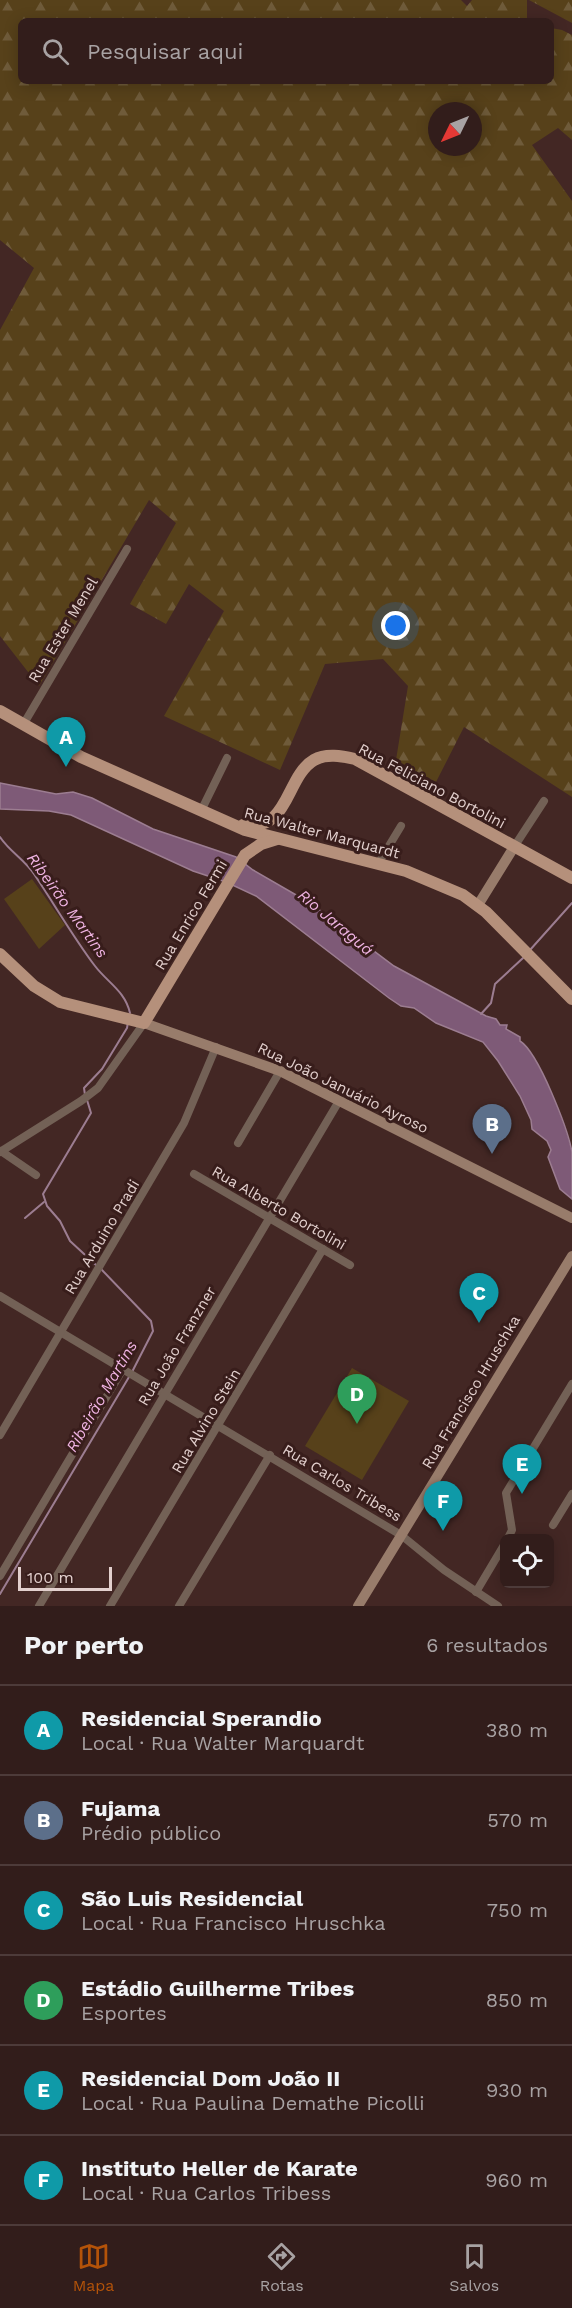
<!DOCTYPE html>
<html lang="pt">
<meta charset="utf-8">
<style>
body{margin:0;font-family:"Work Sans",sans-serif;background:#3a2624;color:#f1f3f6}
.controls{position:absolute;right:18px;bottom:18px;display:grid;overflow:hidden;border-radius:9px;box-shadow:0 3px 15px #0003}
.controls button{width:54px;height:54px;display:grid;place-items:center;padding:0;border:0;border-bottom:2px solid #4d3b3a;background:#321d1b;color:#f1f3f6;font:30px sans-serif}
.compass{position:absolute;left:428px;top:102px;width:54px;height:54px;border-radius:50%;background:#321d1b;box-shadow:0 3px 15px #0003;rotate:227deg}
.scale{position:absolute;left:18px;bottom:15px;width:94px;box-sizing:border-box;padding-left:6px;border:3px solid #e3d0ce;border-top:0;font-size:16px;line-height:21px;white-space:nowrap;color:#e3d0ce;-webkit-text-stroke:4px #381d1b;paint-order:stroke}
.you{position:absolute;left:396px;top:626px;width:21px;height:21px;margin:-15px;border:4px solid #fff;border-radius:50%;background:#1a73e8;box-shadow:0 0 0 9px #1a73e833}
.badge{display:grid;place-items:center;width:39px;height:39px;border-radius:50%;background:#b45309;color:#fff;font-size:20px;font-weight:700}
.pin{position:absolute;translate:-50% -50px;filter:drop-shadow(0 2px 3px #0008)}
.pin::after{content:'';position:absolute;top:32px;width:21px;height:18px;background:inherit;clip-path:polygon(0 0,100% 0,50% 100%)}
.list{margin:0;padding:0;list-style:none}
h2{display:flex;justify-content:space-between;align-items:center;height:78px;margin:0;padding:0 24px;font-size:26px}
h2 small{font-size:20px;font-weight:400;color:#a8a2a3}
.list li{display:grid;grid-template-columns:39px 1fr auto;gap:18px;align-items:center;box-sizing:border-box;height:90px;padding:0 24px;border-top:2px solid #4d3b3a}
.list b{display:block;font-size:22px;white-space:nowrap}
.list p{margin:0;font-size:20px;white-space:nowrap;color:#a8a2a3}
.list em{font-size:20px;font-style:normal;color:#a8a2a3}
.icon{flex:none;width:33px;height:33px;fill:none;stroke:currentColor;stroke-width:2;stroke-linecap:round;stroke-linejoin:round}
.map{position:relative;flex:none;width:572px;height:1606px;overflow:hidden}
.search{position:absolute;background:#321d1b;box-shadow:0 3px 15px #0003;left:18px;right:18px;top:18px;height:66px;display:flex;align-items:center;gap:15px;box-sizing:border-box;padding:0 21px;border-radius:9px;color:#a8a2a3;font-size:22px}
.sheet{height:618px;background:#321d1b}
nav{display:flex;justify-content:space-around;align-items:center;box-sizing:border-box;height:84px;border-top:2px solid #4d3b3a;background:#321d1b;font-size:16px;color:#a8a2a3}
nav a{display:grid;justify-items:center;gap:3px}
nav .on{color:#b45309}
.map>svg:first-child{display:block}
.grass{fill:#57411a}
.forest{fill:url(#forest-firs);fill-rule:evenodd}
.water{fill:#7e5a77;stroke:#9c7d91;stroke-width:1.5}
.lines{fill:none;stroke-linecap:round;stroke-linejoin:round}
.stream{stroke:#9c7d91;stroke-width:2}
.street{stroke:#736156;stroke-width:8}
.secondary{stroke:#987c6b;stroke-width:10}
.primary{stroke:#b5907b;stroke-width:12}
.labels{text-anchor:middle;stroke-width:6;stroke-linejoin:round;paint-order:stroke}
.street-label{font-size:15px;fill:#e3d0ce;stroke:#381d1b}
.water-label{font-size:16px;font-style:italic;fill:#efb3e2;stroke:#381d1b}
</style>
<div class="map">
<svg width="572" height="1606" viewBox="0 0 572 1606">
<defs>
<pattern id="forest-firs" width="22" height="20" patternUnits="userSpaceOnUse" patternTransform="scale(1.5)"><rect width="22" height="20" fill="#57411a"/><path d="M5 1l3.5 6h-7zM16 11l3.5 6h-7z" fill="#6f5b3a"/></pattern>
</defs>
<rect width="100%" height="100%" fill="#432724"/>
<!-- grass -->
<g class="grass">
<polygon points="32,879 65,925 39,949 4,899"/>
<polygon points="352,1368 409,1401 362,1480 305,1446"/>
</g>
<!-- forest -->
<g class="forest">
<path d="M0 0H461L467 6 472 0H527V21H21V81H551V28L562 30 572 35V140L558 128 532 145 572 201V797L464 727 436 782 396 760 408 686 383 659 325 664 280 770 164 716 224 611 189 584 166 624 130 604 176 523 149 500 39 686 0 636V330L34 268 0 240ZM437 111H473V147H437Z"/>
<polygon points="529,0 572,0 572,23"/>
</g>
<!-- water -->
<path class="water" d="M0 783 56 794 73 792 92 798 153 829 236 857 253 870 310 903 394 966 486 1016 496 1019 500 1025H507L506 1029 520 1037V1041C539 1053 568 1130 572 1152 572 1167 572 1184 572 1199L560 1189 548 1157 551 1150 547 1141 532 1129 531 1120 520 1096 498 1061 483 1042 436 1023 414 1008 401 1006 389 998 256 896 226 882 193 871 71 815 49 811 0 809Z"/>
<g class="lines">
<!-- stream -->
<g class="stream">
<path d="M0 837C9 851 25 860 34 874 55 905 73 937 95 966 108 983 125 991 130 1013"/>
<polyline points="530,950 572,903"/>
<polyline points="481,1014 491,1003 495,984 523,958"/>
<polyline points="85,1095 84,1088 102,1069 127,1028 128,1022"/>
<polyline points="87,1100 91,1113 43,1194 47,1206 60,1221 70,1241 96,1265"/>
<polyline points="25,1218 44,1202"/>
<polyline points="101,1269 151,1321 153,1331 132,1372"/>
<polyline points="0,1594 129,1377"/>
</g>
<!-- street -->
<g class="street">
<polyline points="23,725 127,549"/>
<polyline points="201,811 227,758"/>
<polyline points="514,847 544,801"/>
<polyline points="378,864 401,826"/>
<polyline points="238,1143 280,1071"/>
<polyline points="1,1151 36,1175"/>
<polyline points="0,1152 81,1101 98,1088 144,1023"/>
<polyline points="194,1174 350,1265"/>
<polyline points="0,1296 401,1535 444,1570 498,1606"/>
<polyline points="0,1435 184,1123 216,1047"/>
<polyline points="553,1525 572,1494"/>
<polyline points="508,1538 512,1530 506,1493 572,1384"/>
<polyline points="0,1576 123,1369"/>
<polyline points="476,1592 504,1545"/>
<polyline points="39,1606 339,1101"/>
<polyline points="110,1606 323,1249"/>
<polyline points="179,1606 270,1455"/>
</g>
<!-- secondary -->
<g class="secondary">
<polyline points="478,905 514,847"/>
<polyline points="144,1023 280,1071 572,1218"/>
<polyline points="358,1606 572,1256"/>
</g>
<!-- primary -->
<g class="primary">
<polyline points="0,711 81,757 245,830 406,871 463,895 486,912 572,999"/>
<path d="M243 825C290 832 285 777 314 760 326 753 342 756 355 759L572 878"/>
<polyline points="0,954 34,986 60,1002 144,1023 245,855 261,844 277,839"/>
</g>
</g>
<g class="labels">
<!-- street labels -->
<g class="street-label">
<text transform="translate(63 630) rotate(-59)" y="5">Rua Ester Menel</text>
<text transform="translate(432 786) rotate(28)" y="5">Rua Feliciano Bortolini</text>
<text transform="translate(322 833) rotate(15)" y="5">Rua Walter Marquardt</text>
<text transform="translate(191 915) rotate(-59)" y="5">Rua Enrico Fermi</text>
<text transform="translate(343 1088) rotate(26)" y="5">Rua João Januário Ayroso</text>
<text transform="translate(279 1208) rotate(30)" y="5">Rua Alberto Bortolini</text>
<text transform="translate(102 1237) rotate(-59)" y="5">Rua Arduino Pradi</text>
<text transform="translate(177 1346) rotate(-59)" y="5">Rua João Franzner</text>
<text transform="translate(471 1392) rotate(-59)" y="5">Rua Francisco Hruschka</text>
<text transform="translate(206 1421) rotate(-59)" y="5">Rua Alvino Stein</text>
<text transform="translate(342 1483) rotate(31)" y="5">Rua Carlos Tribess</text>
</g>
<!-- water labels -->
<g class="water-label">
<text transform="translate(68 905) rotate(54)" y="6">Ribeirão Martins</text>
<text transform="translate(336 922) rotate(40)" y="6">Rio Jaraguá</text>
<text transform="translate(101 1396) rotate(-60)" y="6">Ribeirão Martins</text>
</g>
</g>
</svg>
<div class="controls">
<button><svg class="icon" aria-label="locate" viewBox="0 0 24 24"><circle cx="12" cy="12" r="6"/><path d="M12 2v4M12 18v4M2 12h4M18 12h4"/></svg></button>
</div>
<svg class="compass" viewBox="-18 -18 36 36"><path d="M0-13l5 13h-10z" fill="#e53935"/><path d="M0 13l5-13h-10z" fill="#a8a2a3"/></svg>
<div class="scale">100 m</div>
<div class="you"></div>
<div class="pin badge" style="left:66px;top:767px;background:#0f9aa8">A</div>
<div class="pin badge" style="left:492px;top:1154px;background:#5c6f8a">B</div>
<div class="pin badge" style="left:479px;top:1323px;background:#0f9aa8">C</div>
<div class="pin badge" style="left:357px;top:1424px;background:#2e9e5b">D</div>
<div class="pin badge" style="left:522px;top:1494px;background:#0f9aa8">E</div>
<div class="pin badge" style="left:443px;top:1531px;background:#0f9aa8">F</div>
<div class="search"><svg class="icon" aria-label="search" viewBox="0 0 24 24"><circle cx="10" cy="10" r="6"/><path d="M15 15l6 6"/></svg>Pesquisar aqui</div>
</div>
<section class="sheet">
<h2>Por perto<small>6 resultados</small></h2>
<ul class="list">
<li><span class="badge" style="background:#0f9aa8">A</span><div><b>Residencial Sperandio</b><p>Local · Rua Walter Marquardt</p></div><em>380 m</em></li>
<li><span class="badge" style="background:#5c6f8a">B</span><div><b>Fujama</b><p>Prédio público</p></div><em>570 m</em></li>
<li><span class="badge" style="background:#0f9aa8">C</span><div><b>São Luis Residencial</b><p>Local · Rua Francisco Hruschka</p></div><em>750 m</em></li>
<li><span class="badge" style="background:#2e9e5b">D</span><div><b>Estádio Guilherme Tribes</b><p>Esportes</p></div><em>850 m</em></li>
<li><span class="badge" style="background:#0f9aa8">E</span><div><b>Residencial Dom João II</b><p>Local · Rua Paulina Demathe Picolli</p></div><em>930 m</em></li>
<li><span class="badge" style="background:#0f9aa8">F</span><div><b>Instituto Heller de Karate</b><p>Local · Rua Carlos Tribess</p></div><em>960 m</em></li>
</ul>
</section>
<nav>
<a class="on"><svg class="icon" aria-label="map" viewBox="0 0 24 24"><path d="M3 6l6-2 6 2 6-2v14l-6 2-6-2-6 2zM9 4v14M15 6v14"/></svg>Mapa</a>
<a><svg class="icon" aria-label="directions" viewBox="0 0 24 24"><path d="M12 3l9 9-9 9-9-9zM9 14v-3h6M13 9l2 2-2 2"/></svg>Rotas</a>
<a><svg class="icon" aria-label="saved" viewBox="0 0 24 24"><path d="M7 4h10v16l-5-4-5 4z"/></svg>Salvos</a>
</nav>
